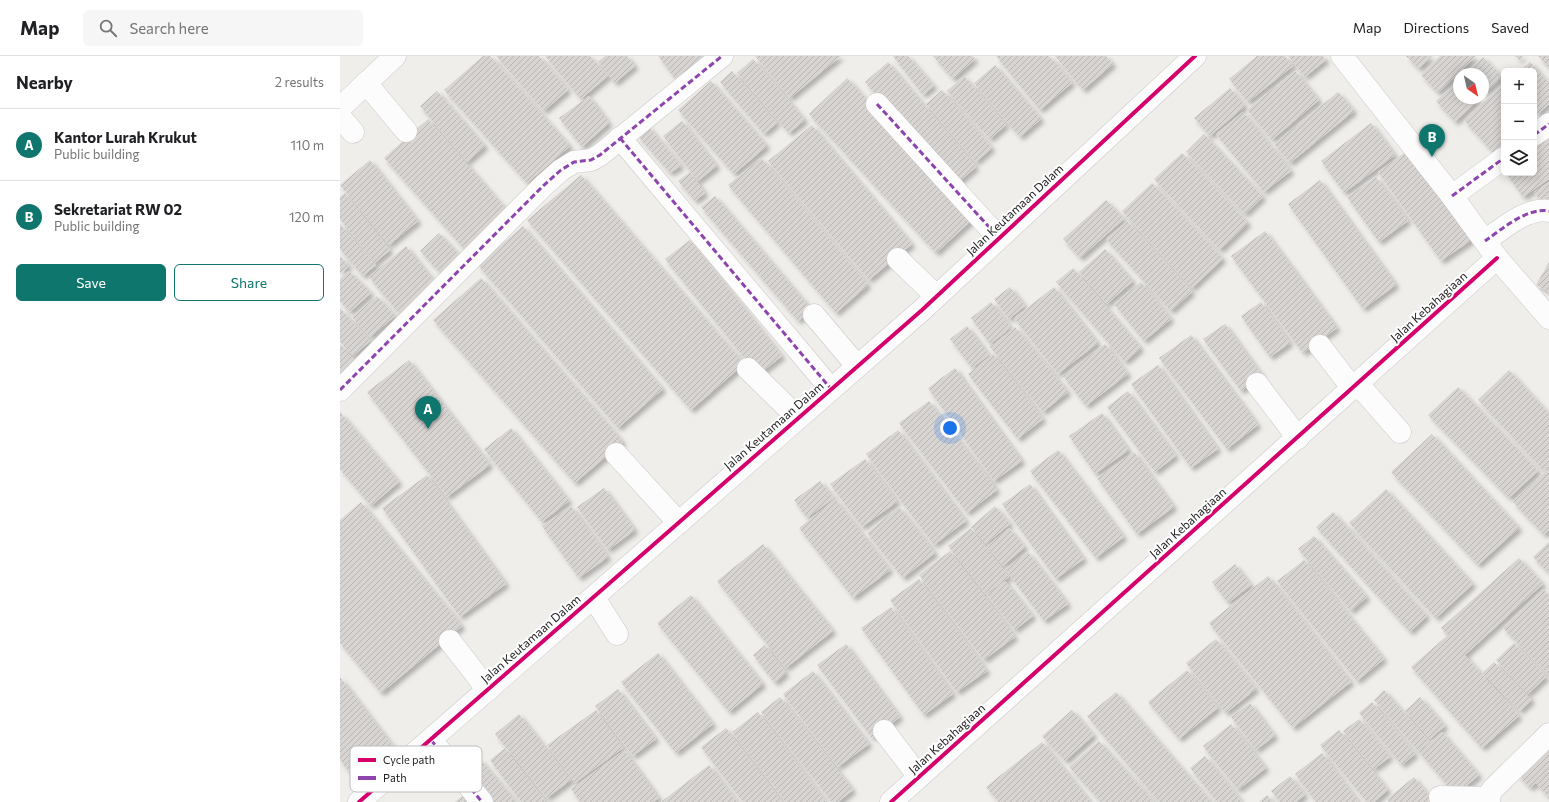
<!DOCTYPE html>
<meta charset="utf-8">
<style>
body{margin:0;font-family:Commissioner,sans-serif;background:#f6f6f6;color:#202124}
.controls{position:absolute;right:12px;top:12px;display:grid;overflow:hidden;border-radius:6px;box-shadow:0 2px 10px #0003}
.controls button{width:36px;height:36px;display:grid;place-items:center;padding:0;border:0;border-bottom:1px solid #e0e0e0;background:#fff;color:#202124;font:20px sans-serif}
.compass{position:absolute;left:1113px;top:12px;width:36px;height:36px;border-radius:50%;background:#fff;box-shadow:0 2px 10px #0003;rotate:146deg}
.you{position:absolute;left:610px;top:372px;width:14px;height:14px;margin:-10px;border:3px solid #fff;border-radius:50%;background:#1a73e8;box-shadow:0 0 0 6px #1a73e833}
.badge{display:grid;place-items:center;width:26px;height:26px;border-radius:50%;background:#0f766e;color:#fff;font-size:13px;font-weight:700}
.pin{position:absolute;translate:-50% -33px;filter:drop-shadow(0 1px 2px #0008)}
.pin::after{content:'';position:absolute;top:21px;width:14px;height:12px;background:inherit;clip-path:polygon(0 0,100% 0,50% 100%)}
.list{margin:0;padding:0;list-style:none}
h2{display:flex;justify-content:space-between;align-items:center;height:52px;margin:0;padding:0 16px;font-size:17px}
h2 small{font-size:13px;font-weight:400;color:#757577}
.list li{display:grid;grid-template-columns:26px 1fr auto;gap:12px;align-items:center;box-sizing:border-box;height:72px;padding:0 16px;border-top:1px solid #e0e0e0}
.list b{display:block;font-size:15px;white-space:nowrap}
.list p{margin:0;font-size:13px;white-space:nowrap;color:#757577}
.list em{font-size:13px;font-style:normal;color:#757577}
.actions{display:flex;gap:8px;padding:12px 16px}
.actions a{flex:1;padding:9px 0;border:1px solid #0f766e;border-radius:6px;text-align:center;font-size:14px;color:#0f766e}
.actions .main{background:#0f766e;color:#fff}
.icon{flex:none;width:22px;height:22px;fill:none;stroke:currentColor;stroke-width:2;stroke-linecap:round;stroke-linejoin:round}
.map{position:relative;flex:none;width:1209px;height:746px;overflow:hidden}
header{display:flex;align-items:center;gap:24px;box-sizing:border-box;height:56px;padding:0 20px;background:#fff;border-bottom:1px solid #e0e0e0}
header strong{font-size:19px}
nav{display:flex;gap:22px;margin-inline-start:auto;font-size:14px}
.search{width:280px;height:36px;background:#f6f6f6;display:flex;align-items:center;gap:10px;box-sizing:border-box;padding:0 14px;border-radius:6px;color:#757577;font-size:15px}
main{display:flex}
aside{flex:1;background:#fff}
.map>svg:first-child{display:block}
.building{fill:url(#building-hatch);filter:url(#shadow)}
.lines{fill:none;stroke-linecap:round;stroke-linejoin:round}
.minor-casing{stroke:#c9c8c7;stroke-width:23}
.minor{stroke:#fdfcfc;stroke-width:22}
.quiet{stroke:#8e44ad;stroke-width:3;stroke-dasharray:6 3;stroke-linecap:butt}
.cycleway-casing{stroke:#fff;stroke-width:6}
.cycleway{stroke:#d6006c;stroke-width:4}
.labels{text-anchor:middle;stroke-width:4;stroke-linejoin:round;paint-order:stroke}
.street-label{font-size:12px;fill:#222;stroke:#fff}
.key{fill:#fff;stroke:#bdbdbd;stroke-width:1}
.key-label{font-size:11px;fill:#222}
</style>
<header>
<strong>Map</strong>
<div class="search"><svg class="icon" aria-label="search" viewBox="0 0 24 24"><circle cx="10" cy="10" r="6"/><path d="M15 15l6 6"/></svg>Search here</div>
<nav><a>Map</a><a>Directions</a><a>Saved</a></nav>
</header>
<main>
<aside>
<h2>Nearby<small>2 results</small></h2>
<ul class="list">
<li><span class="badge">A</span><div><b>Kantor Lurah Krukut</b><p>Public building</p></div><em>110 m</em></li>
<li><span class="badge">B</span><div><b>Sekretariat RW 02</b><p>Public building</p></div><em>120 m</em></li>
</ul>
<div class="actions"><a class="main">Save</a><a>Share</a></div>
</aside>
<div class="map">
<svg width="1209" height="746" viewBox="0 0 1209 746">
<defs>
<pattern id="building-hatch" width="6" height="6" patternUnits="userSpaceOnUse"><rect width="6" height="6" fill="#d7d4d2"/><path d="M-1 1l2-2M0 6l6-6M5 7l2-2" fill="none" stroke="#b8b6b4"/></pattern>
<filter id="shadow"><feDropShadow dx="3.5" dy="3.5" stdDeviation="2" flood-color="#0004"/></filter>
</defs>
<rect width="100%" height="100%" fill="#f0eeeb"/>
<!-- building -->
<g class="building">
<polygon points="143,0 150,0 230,90 187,127 104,34"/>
<polygon points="156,0 199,0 228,34 204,55"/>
<polygon points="205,0 250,0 268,20 241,43"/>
<polygon points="265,0 287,0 295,10 275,27 258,6"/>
<polygon points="318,0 371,0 340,29"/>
<polygon points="415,0 501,0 450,42"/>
<polygon points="553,0 568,0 594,30 583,39"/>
<polygon points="593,0 632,0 635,3 613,23"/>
<polygon points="656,0 709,0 732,27 700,54"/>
<polygon points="715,0 766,0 773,8 743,34"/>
<polygon points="917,0 945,0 953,10 908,46 889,23"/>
<polygon points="948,0 983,0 986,4 965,21"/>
<polygon points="1066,0 1092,0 1079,13"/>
<polygon points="1100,0 1136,0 1098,37 1081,19"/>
<polygon points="1175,0 1183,0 1179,4"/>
<polygon points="1198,0 1209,0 1209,12"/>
<polygon points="1143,1 1162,21 1143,39 1143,18 1125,18"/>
<polygon points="413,3 465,64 449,77 397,17"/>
<polygon points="548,6 636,111 614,130 525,26"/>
<polygon points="1190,6 1209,27 1209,48 1198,58 1194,53 1194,15 1179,15"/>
<polygon points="655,9 701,63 680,81 634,27"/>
<polygon points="392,15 437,67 424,78 380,26"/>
<polygon points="955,15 979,44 932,84 907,54"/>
<polygon points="624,20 666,69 650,83 607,35"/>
<polygon points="507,22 634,162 596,197 469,58"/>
<polygon points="1119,24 1119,42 1140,42 1115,66 1096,45"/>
<polygon points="371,25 427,90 394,118 338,54"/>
<polygon points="1164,28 1164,89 1154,98 1124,64"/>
<polygon points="890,32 905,50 870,80 854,62"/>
<polygon points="602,34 652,92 636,106 586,48"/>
<polygon points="97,35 145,90 127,106 80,50"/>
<polygon points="998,36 1014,55 950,107 934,88"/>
<polygon points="249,40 269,67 242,91 219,62"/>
<polygon points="903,56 951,115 924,136 876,78"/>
<polygon points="88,63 170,158 127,196 44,102"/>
<polygon points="342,65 377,110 358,125 323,80"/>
<polygon points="1031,67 1055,99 1004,137 981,105"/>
<polygon points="472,69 572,188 529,224 428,105"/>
<polygon points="308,70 341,110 330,117 297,79"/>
<polygon points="1209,76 1209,123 1183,141 1166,117 1194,117 1194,86"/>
<polygon points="864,78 923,141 905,158 846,96"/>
<polygon points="1070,93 1133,183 1101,205 1038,116"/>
<polygon points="842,97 908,167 880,194 814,123"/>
<polygon points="421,102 528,229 496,257 388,129"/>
<polygon points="30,104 78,165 49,189 0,129"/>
<polygon points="350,116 365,137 355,145 338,125"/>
<polygon points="241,119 404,308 351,354 187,164"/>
<polygon points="1036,121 1068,165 1039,186 1007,141"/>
<polygon points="980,124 1056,229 1023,253 948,148"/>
<polygon points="1209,126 1209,151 1206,153 1194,136"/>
<polygon points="812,127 883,203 852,232 782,155"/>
<polygon points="5,137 50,194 35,207 0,163 0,141"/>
<polygon points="375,140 472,254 458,265 361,151"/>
<polygon points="766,144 784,163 740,202 723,183"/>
<polygon points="787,165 852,236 831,255 766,183"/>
<polygon points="0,168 36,209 23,220 0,193"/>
<polygon points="183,170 323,333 278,372 138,209"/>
<polygon points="925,175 997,272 963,297 891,200"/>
<polygon points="99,177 126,206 106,223 80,195"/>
<polygon points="350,184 442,300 418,319 325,203"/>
<polygon points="66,190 98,230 61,260 29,221"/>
<polygon points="765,193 793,225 767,248 739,216"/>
<polygon points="0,200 9,210 0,218"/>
<polygon points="1209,206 1209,236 1196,229"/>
<polygon points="733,212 801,292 785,306 716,226"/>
<polygon points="9,215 31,237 10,256 0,245 0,223"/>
<polygon points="141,222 283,386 235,427 93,264"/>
<polygon points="801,226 831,263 804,285 774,248"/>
<polygon points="670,231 685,250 669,263 654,243"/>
<polygon points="714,231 758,287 718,318 674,262"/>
<polygon points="37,240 55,260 30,281 12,261"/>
<polygon points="651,246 671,272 650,288 631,262"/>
<polygon points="921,246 950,287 930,301 901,260"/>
<polygon points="0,252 30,285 13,300 0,286"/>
<polygon points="885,268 922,319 901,335 863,283"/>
<polygon points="627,270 649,299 632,312 610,283"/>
<polygon points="675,271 728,336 703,356 650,291"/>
<polygon points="851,279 918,369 887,393 819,302"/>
<polygon points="0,288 19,309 0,327"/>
<polygon points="765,288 788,318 746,350 723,320"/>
<polygon points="653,298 703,363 678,383 628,318"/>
<polygon points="69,304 150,409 107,441 27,336"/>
<polygon points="818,309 878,393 851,412 791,328"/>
<polygon points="615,312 682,405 654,425 588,332"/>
<polygon points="1169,314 1209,358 1209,410 1204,415 1138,344"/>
<polygon points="1118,331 1198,415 1169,442 1088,359"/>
<polygon points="788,335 836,400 815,416 767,351"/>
<polygon points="589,345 657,434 627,457 559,367"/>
<polygon points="0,356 59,426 31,450 0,413"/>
<polygon points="762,357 789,394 755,418 729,380"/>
<polygon points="171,372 229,445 202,466 144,393"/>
<polygon points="558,374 626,465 594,489 526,398"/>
<polygon points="1092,378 1179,472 1138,509 1051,416"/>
<polygon points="718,394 784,481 756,502 690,415"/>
<polygon points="794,396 834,451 797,478 757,422"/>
<polygon points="525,403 557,446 522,471 490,428"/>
<polygon points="1209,412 1209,474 1204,479 1173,446"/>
<polygon points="87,419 166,528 120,561 42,452"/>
<polygon points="480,425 494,442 467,462 454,444"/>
<polygon points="690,428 744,503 716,523 662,448"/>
<polygon points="264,432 295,474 268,494 237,451"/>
<polygon points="1046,433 1133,528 1096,562 1009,467"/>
<polygon points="495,443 550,514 513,542 459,472"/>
<polygon points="21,446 122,570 41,637 0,587 0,464"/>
<polygon points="231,450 268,501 239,522 202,470"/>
<polygon points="655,450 670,468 646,488 631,471"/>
<polygon points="559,451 595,497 563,522 527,477"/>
<polygon points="993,456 1087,560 1070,576 976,471"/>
<polygon points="631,472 669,521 646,538 608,490"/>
<polygon points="669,472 685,491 663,510 647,490"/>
<polygon points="974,480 1027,541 1011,555 958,493"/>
<polygon points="1209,486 1209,517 1193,501"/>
<polygon points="423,488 493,575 446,612 377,525"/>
<polygon points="610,495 675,581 644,604 579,519"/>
<polygon points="688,496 728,548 704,565 665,513"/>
<polygon points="1179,502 1203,528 1125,599 1115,588 1179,660 1142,692 1071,611 1108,579 1101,572"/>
<polygon points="964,504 1044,603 1017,625 937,525"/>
<polygon points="895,508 911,529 888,547 872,526"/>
<polygon points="928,520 1011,626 953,672 869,567"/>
<polygon points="579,523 647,615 617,636 550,544"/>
<polygon points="665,525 693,560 675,574 647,539"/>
<polygon points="1203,533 1209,540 1209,619 1163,572"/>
<polygon points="351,539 423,628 389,656 317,567"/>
<polygon points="551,551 613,638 584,659 521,572"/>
<polygon points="876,583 916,633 886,657 846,607"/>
<polygon points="1174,587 1206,621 1188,638 1156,604"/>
<polygon points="506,588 560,661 532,682 477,609"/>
<polygon points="425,589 446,617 435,627 413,599"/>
<polygon points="318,597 373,668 336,697 281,626"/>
<polygon points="1154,606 1192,644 1180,655 1142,617"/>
<polygon points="847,614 878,652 839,683 808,646"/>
<polygon points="473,615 529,688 498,711 443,638"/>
<polygon points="0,621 53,690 12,720 0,704"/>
<polygon points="278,633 316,683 293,700 255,650"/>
<polygon points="1044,634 1090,686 1078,695 1034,644"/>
<polygon points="776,636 871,746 819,746 747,660"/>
<polygon points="440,641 513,734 498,746 492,746 421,656"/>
<polygon points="1080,641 1105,670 1090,683 1065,655"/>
<polygon points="1032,646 1075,698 1062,709 1019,657"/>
<polygon points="910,647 935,680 916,694 891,661"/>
<polygon points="256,654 283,692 235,727 207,689"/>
<polygon points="732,654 754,679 725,705 702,680"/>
<polygon points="418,656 486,746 446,746 392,676"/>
<polygon points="179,658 231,724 207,742 155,678"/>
<polygon points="1019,663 1050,701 1034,713 1003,675"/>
<polygon points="891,668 926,712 898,734 863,690"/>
<polygon points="386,672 442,746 403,746 361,691"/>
<polygon points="999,674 1048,734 1034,746 1027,746 980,689"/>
<polygon points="1102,676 1139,719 1116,739 1079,696"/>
<polygon points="759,685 814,746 761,746 729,711"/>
<polygon points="702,686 751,746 659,746 646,731"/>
<polygon points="1209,689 1209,715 1190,732 1177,718"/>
<polygon points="165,692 205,745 203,746 181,746 150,704"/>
<polygon points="284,694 319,742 313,746 240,746 231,733"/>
<polygon points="982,697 1019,746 976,746 955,718"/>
<polygon points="865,700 902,746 877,746 850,712"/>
<polygon points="140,703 176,746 148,746 124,716"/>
<polygon points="369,709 397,746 321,746"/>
<polygon points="1209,716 1209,742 1196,727"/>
<polygon points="950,720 965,739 956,746 940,746 931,735"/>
<polygon points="1074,721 1094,746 1049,746 1047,743"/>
<polygon points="129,735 138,746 115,746"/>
<polygon points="927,739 933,746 919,746"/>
</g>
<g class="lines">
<defs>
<g id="minor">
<polyline points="1002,0 1112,140 1157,202 1209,262"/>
<polyline points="26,27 66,75"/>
<polyline points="537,48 659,182"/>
<polyline points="0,52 55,0"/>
<polyline points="0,61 13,76"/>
<polyline points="1194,79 1209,68"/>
<polyline points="280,82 491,333"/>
<polyline points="1112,140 1164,102"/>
<path d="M1145 185C1162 173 1187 151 1209 155"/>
<polyline points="558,203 596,240"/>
<polyline points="474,259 517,310"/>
<polyline points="980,290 1013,333"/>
<polyline points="408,313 458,362"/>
<polyline points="917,328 958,382"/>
<polyline points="1018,328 1060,376"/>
<polyline points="0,334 203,130 221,114 234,106 251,104 260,99 382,0"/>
<polyline points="276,398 339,467"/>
<polyline points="254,542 277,578"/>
<polyline points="110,585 148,634"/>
<polyline points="544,675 579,721"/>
<polyline points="91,684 142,746"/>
<polyline points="1100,741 1149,742"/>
<polyline points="19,746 582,254 855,0"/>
<polyline points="551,746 1157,202"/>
<polyline points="1149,746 1150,737 1153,733 1209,678"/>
</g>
</defs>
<!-- minor casing -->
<use href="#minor" class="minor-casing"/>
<!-- minor -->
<use href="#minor" class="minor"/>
<!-- quiet -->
<g class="quiet">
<polyline points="537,48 659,182"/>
<polyline points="1194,79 1209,68"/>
<polyline points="280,82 491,333"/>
<polyline points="1112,140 1164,102"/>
<path d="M1145 185C1162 173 1187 151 1209 155"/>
<polyline points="0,334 203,130 221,114 234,106 251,104 260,99 382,0"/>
<polyline points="91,684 142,746"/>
</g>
<defs>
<g id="cycleway">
<polyline points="19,746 582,254 855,0"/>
<polyline points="551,746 1157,202"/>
</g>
</defs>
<!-- cycleway casing -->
<use href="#cycleway" class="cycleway-casing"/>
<!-- cycleway -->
<use href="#cycleway" class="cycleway"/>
</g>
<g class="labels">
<!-- street labels -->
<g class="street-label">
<text transform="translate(675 154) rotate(-43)" y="4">Jalan Keutamaan Dalam</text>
<text transform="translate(1089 251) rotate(-42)" y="4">Jalan Kebahagiaan</text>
<text transform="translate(434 370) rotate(-41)" y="4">Jalan Keutamaan Dalam</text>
<text transform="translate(848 467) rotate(-42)" y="4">Jalan Kebahagiaan</text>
<text transform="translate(191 583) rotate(-41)" y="4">Jalan Keutamaan Dalam</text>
<text transform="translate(607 683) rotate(-42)" y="4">Jalan Kebahagiaan</text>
</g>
</g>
<!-- legend -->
<rect x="10" y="690" width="132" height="46" rx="6" class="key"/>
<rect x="18" y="702" width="18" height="4" fill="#d6006c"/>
<rect x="18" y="720" width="18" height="4" fill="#8e44ad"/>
<g class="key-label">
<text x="43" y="708">Cycle path</text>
<text x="43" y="726">Path</text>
</g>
</svg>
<div class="controls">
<button>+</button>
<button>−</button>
<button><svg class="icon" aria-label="layers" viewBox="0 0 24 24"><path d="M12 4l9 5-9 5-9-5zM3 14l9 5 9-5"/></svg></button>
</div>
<svg class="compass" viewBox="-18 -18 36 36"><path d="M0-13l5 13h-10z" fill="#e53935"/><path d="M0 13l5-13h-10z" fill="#757577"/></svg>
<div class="you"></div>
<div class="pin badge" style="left:88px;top:373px">A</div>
<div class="pin badge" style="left:1092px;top:101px">B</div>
</div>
</main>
